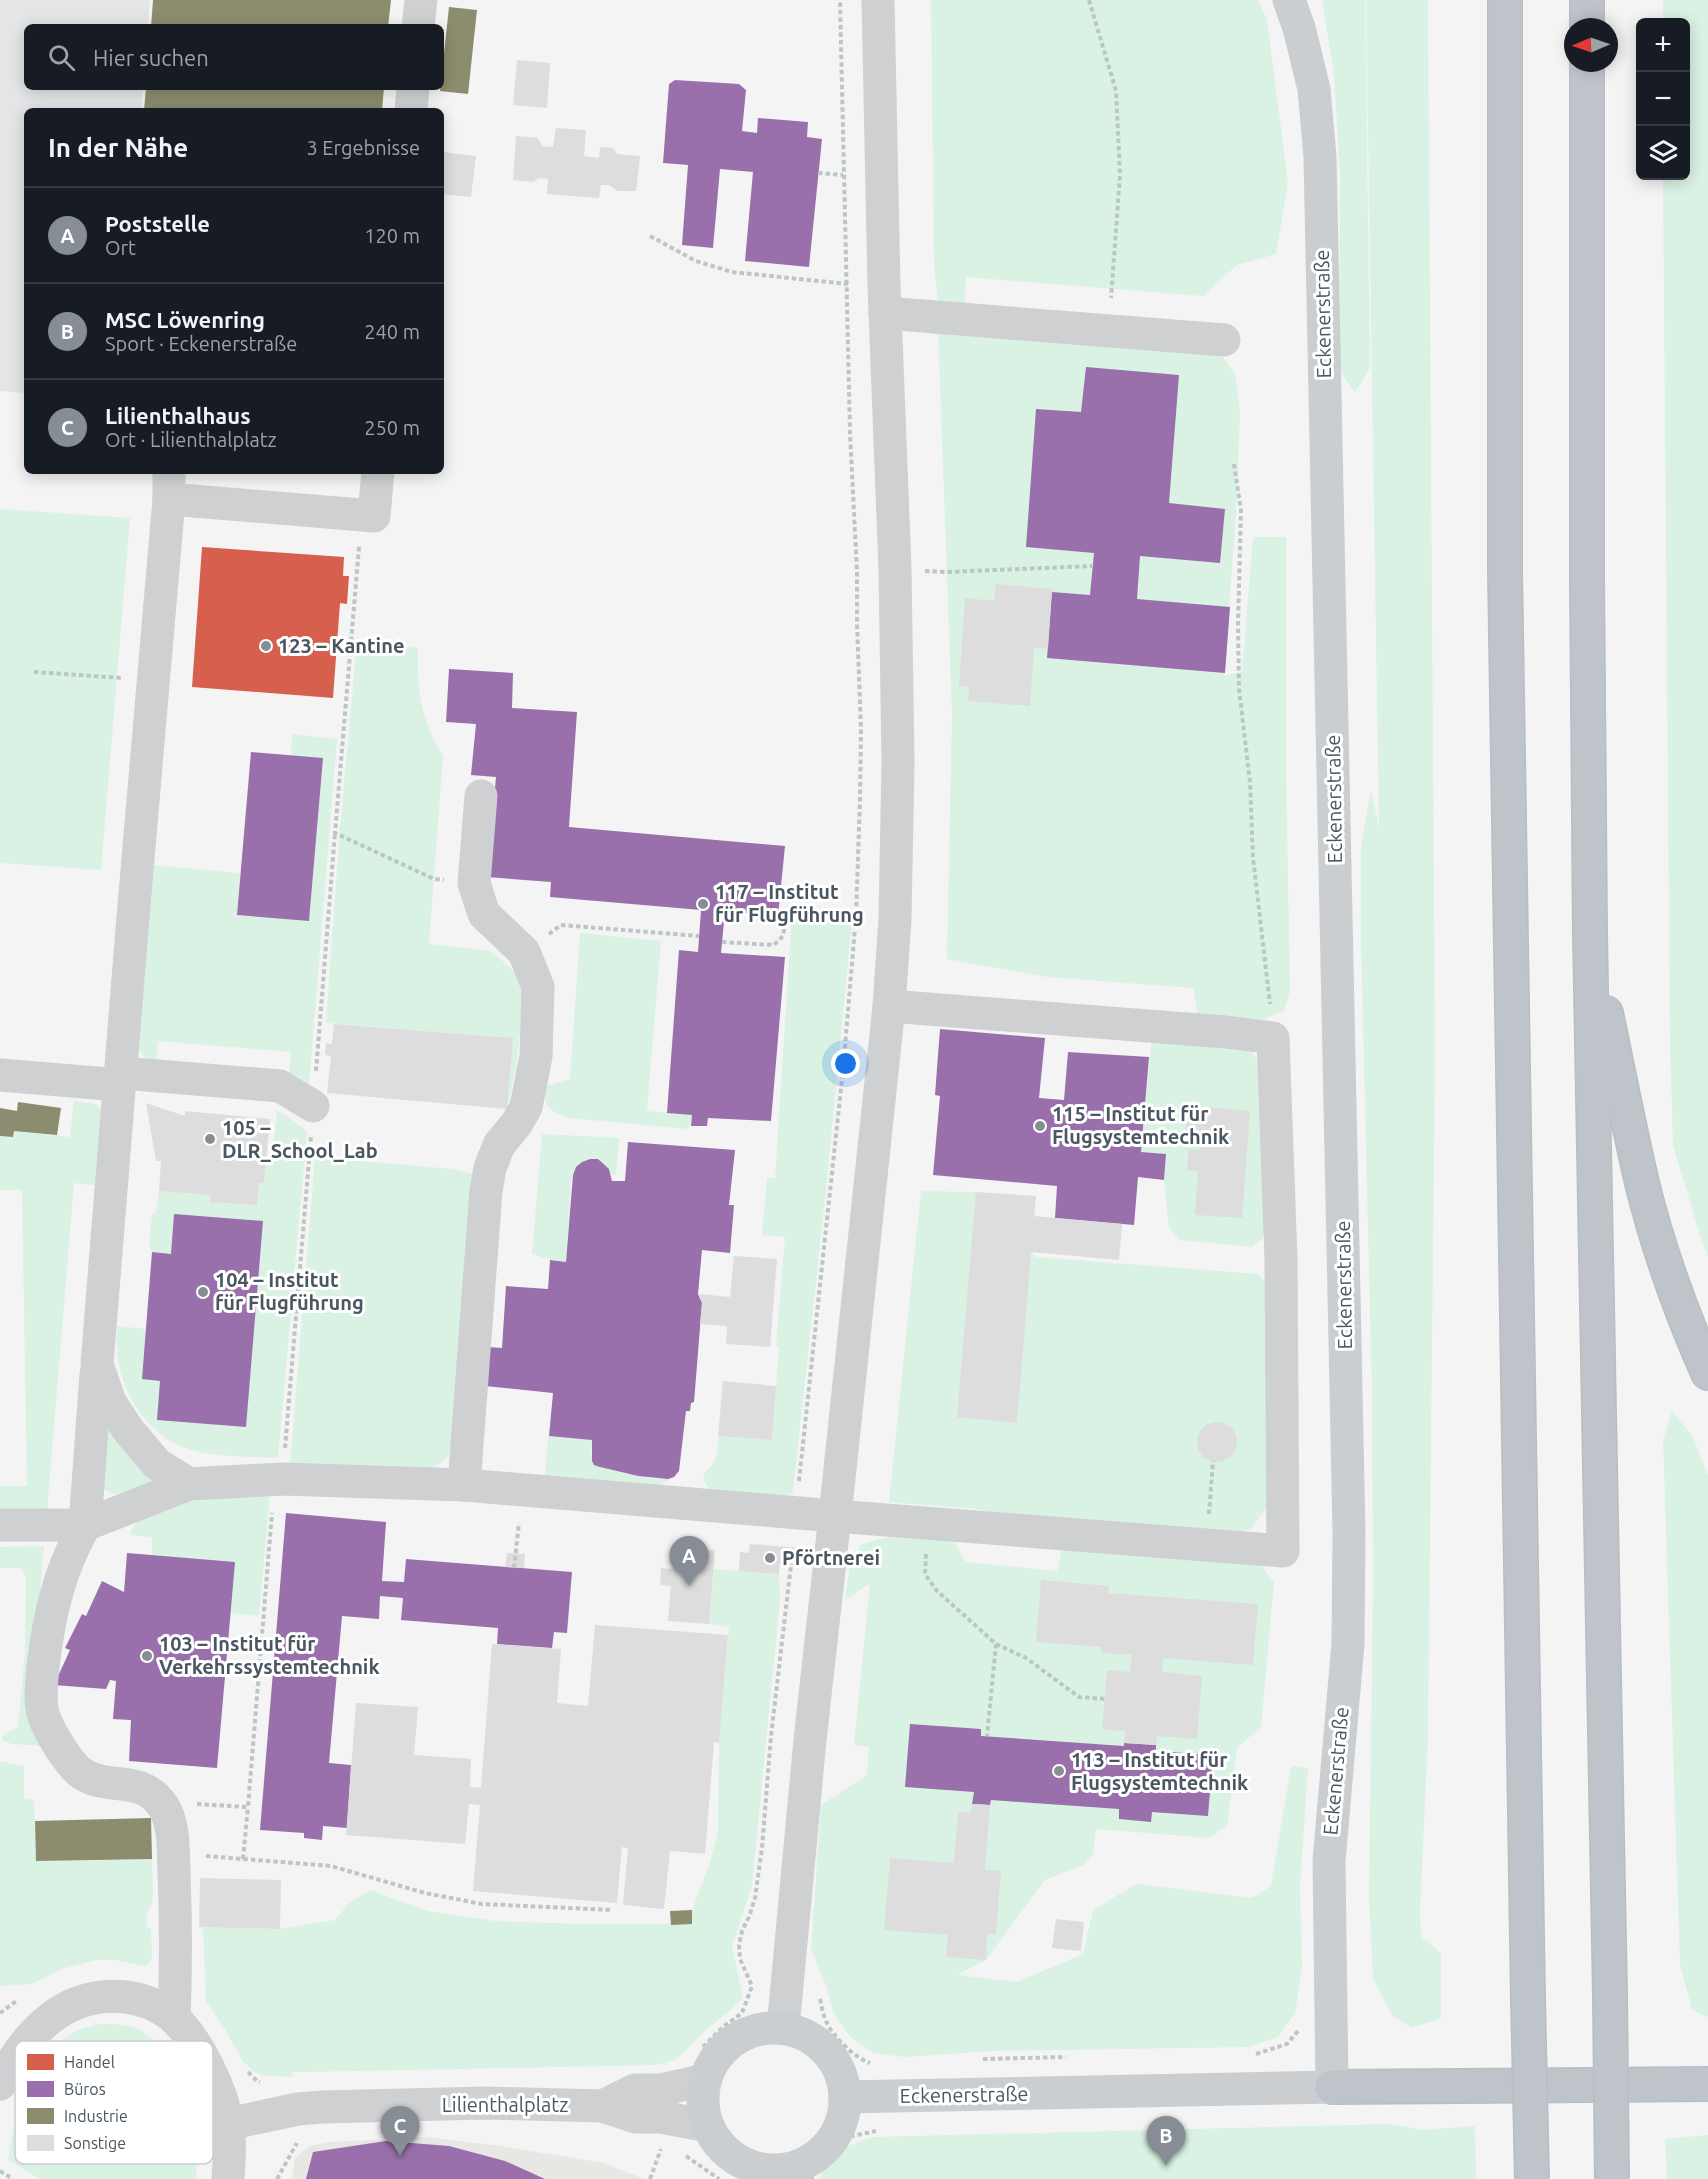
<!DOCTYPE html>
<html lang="de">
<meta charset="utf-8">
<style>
body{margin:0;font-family:Ubuntu,sans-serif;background:#20242c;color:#f1f3f6}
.controls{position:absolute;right:18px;top:18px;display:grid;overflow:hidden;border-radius:9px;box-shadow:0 3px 15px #0003}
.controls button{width:54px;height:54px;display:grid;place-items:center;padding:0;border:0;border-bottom:2px solid #363941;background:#171b24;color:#f1f3f6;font:30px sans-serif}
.compass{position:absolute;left:1564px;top:18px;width:54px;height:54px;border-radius:50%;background:#171b24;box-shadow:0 3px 15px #0003;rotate:268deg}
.you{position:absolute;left:846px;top:1064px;width:21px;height:21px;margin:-15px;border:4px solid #fff;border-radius:50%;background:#1a73e8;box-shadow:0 0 0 9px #1a73e833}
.badge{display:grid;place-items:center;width:39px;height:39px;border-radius:50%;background:#868d94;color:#fff;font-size:20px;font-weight:700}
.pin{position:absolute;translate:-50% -50px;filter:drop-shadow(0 2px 3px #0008)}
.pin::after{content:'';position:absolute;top:32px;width:21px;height:18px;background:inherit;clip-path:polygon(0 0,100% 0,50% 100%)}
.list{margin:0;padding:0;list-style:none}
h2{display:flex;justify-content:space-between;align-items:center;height:78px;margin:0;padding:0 24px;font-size:26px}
h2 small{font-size:20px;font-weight:400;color:#9ea1a6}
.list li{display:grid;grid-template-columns:39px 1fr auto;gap:18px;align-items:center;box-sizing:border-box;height:96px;padding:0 24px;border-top:2px solid #363941}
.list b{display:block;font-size:22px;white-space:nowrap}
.list p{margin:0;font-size:20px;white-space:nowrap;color:#9ea1a6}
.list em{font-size:20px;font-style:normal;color:#9ea1a6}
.icon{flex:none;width:33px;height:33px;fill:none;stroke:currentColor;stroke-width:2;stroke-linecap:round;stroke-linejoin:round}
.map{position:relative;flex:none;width:1708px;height:2179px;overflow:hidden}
.search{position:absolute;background:#171b24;box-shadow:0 3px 15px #0003;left:24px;top:24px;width:420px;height:66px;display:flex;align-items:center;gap:15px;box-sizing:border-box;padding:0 21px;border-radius:9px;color:#9ea1a6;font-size:22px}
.panel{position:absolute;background:#171b24;box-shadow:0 3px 15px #0003;left:24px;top:108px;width:420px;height:366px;border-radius:9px}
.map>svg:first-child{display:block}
.commercial{fill:#e8e7e3}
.airport{fill:#e4e5e7}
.green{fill:#d9f2e3}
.shops{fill:#d6604d}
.offices{fill:#9970ab}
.industry{fill:#8c8c6e}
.building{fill:#ddddde}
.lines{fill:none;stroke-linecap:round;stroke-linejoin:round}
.highway-casing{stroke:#b9bec3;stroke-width:36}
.path{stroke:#bcc7c4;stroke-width:4;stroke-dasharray:4.5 3;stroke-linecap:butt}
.minor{stroke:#ced0d2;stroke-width:33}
.major{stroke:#caced1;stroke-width:33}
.highway{stroke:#bec4c9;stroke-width:33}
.highway-bridge-casing{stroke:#b9bec3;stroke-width:36;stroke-linecap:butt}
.highway-bridge{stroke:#bec4c9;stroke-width:33}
.poi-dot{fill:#868d94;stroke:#fff;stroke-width:2}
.labels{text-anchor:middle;stroke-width:6;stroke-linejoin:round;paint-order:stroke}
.street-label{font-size:20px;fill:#4a5661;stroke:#fff}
.poi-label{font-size:20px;font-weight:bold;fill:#4a5661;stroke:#fff;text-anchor:start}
.key{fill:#fff;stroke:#c9ccd0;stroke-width:1.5}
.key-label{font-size:16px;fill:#4a5661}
</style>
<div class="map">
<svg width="1708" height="2179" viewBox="0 0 1708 2179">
<rect width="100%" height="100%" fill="#f4f4f4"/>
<!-- commercial -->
<polygon class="commercial" points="426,2137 501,2146 604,2163 644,2179 292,2179 295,2158 309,2146 331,2142"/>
<!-- airport -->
<polygon class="airport" points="0,0 150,0 148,27 27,27 27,87 143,87 141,111 27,111 27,393 0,391"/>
<!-- green -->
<g class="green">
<polygon points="931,0 1258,0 1267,19 1288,183 1276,254 1237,265 1203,296 966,277 964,309 938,305 934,261"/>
<polygon points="1322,0 1365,0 1370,368 1355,393 1339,369 1340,175 1334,74"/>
<polygon points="1366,0 1428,0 1435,1059 1428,1735 1420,1912 1421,1937 1441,1953 1441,2018 1412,2028 1392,2015 1373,1979 1369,1897 1373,1582 1372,1395 1361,941 1361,846 1371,790 1379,828"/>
<polygon points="1663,0 1708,0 1708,1256 1699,1232 1673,1145 1670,1043 1663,176 1686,176 1686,22 1663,22"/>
<polygon points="938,329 1218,351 1235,374 1240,412 1236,512 1224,676 1242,672 1253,537 1286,537 1286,770 1290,991 1284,1011 1259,1021 1198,1016 1193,988 1047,977 947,959 952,714"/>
<polygon points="0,509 130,518 101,870 0,863"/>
<path d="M357 642 418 648C417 692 420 717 443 756L429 944 492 951 512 970 525 987 516 1068 507 1109 513 1038 326 1023 340 828Z"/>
<polygon points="292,734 337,739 309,1085 299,1077 289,1073 291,1052 158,1041 156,1062 144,1057 139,1050 150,865 240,873 237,915 309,921 323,759 291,756"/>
<path d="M792 915 852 921 826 1190 793 1491 788 1495 777 1497 713 1490 707 1486 703 1480 705 1472C718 1463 718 1451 718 1436L772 1440 779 1347 776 1346 785 1237 762 1235 767 1178H775Z"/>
<path d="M580 933 661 941 647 1111 692 1115 689 1129 568 1118C550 1112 542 1106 546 1086L570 1079Z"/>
<polygon points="1152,1034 1237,1044 1253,1053 1265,1078 1268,1223 1262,1239 1252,1247 1179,1240 1169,1228 1164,1180 1166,1154 1141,1152"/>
<polygon points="74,1101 95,1104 103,1111 100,1186 74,1183 47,1512 0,1509 0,1486 27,1486 22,1190 0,1190 0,1136 13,1137 14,1131 70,1137"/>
<path d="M277 1111C288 1115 296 1124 307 1131L278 1458C247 1456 212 1458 183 1447 148 1434 123 1395 118 1359 116 1348 117 1337 117 1326L146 1329 142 1379 171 1254 152 1252 149 1245 152 1214 156 1212 159 1191 210 1195 211 1202 257 1205 259 1183H264L266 1160H272Z"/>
<path d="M542 1134 619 1138 616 1175 611 1174C604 1157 581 1153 573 1173 570 1181 571 1192 570 1201 569 1221 567 1241 566 1262L550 1260 532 1254Z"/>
<path d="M315 1157 453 1169 473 1174 454 1443C447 1461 439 1467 420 1472L290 1466Z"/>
<polygon points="921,1191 976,1192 1036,1257 1258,1274 1270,1289 1272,1501 1251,1529 1224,1535 1029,1521 976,1509 889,1502"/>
<polygon points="1672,1411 1693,1437 1708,1476 1708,2017 1692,2010 1680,1964 1663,1440"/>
<polygon points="108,1425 151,1477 153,1482 146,1490 114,1494 101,1488"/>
<path d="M548 1436 592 1440C592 1451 588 1462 600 1467 620 1472 653 1483 674 1477L659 1486 545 1476Z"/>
<polygon points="224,1493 270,1493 259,1616 230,1613 152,1555 152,1537 129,1535 138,1520 173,1504"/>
<polygon points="889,1537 953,1541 966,1562 1057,1571 1063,1545 1260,1564 1274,1582 1261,1727 1237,1748 1227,1825 1210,1838 1096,1829 1093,1855 1085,1864 1045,1880 986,1960 957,1975 1017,1982 1083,1954 1093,1910 1136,1884 1252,1898 1271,1886 1291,1766 1308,1768 1300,1885 1302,1966 1295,2014 1278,2037 1249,2047 993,2051 904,2057 873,2053 850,2037 834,2014 825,1983 811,1949 821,1805 867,1775 869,1747 854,1745 870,1583 845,1600 850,1563 862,1544"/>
<polygon points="44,1546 31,1698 43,1746 12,1744 2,1740 2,1737 7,1732 18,1727 25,1652 26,1578 21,1568 0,1568 0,1547"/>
<polygon points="714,1569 779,1574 780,1600 752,1885 732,1947 743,1997 734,2007 703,2032 687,2050 675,2060 657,2065 305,2072 292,2072 293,2077 264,2076 254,2072 242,2060 226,2031 206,2001 203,1927 280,1929 335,1920 349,1903 370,1890 428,1911 495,1921 581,1924 692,1924 692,1910 710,1862 718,1831 719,1743 729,1627 709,1624"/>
<polygon points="0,1761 24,1766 24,1799 34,1800 36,1861 152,1859 153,1901 147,1913 147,1928 151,1928 152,1957 150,1963 144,1966 116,1960 97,1960 62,1969 31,1984 0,1986"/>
<path d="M99 2024C112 2024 128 2024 140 2030 188 2057 200 2130 196 2179H40L8 2160C13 2116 35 2053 76 2031 83 2028 92 2026 99 2024Z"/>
<path d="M1392 2124 1422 2130 1475 2126 1476 2179H819C829 2150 846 2147 873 2137Z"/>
<polygon points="1708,2135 1708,2179 1667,2179 1665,2139"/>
</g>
<!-- shops -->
<polygon class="shops" points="202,547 344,557 343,576 349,576 347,604 340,603 333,698 192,687"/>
<!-- offices -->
<g class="offices">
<polygon points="675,80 739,84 746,90 742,131 757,133 758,118 808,122 807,137 822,139 809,267 745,261 753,172 720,169 713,248 682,245 688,165 663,163 669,84"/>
<polygon points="1086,367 1179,375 1169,503 1225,509 1220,563 1140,556 1137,599 1230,607 1225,673 1047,658 1052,592 1090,595 1094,553 1026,547 1036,409 1081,412"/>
<polygon points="449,669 513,673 512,708 577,712 569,827 785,846 778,916 725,911 721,953 785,957 771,1121 708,1118 707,1126 691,1126 692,1115 667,1113 679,950 698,952 701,910 550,897 551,882 487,877 496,777 471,775 476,724 446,722"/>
<polygon points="251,752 323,758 309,921 237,915"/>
<polygon points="940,1029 1045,1038 1039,1098 1064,1100 1068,1052 1149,1057 1141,1152 1166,1154 1164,1180 1138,1177 1134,1225 1055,1218 1057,1186 933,1175 940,1096 935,1095"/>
<polygon points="628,1142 735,1150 729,1205 734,1205 730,1253 702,1250 698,1294 702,1303 694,1402 691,1403 690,1411 686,1411 679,1471 674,1477 668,1479 638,1476 600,1467 594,1465 592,1461 592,1440 549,1436 553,1393 485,1386 488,1347 502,1348 506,1286 548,1289 550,1260 566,1262 573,1175 576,1167 582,1162 590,1159 598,1159 609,1169 612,1181 625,1181"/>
<polygon points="174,1214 263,1221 246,1427 157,1420 160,1381 142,1379 152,1252 171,1254"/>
<polygon points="286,1513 386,1522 382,1581 404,1582 406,1559 572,1572 567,1633 554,1632 552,1648 497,1644 498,1628 401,1620 403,1598 380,1596 379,1619 342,1616 329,1763 351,1765 347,1828 323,1826 322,1840 304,1838 304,1833 260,1830"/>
<polygon points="127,1553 235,1562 217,1768 129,1761 131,1720 113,1719 116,1681 110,1680 106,1689 54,1685 70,1650 65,1648 82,1614 86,1616 102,1581 124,1592"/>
<polygon points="910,1724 981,1729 981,1736 1124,1746 1124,1743 1156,1745 1156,1751 1213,1755 1208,1816 1152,1812 1151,1822 1119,1819 1119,1809 991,1800 990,1805 972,1804 974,1792 905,1787"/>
<polygon points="386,2141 449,2146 505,2161 545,2179 306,2179 313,2152"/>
</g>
<!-- industry -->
<g class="industry">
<polygon points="153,0 391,0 388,27 151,27"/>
<polygon points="449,7 477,10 468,94 440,91"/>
<polygon points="146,87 384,87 382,111 144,111"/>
<polygon points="18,1102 61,1108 57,1135 14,1131 13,1137 0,1136 0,1108 17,1111"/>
<polygon points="151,1818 152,1859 36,1861 35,1821"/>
<polygon points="692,1910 692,1924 671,1925 670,1911"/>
</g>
<!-- building -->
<g class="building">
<polygon points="517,60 550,63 547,108 513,105"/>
<polygon points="556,128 586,130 584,156 599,158 600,147 613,148 617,154 640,156 636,191 618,191 609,185 601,185 599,198 547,194 548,179 539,178 533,182 513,180 516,136 538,138 542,146 553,147"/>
<polygon points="443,152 476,156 471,197 441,194"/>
<polygon points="996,584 1052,589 1048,649 1034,648 1030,706 968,701 969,687 959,686 965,598 994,601"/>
<polygon points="334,1024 513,1038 507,1109 327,1093 331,1056 325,1055 326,1043 332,1044"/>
<polygon points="146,1103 185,1116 185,1111 270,1119 264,1183 259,1183 257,1205 210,1202 210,1195 159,1191 161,1161 156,1161"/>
<polygon points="1202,1107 1250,1111 1242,1218 1195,1215 1198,1171 1187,1170 1189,1149 1199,1150 1200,1140 1185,1139 1187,1116 1202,1117"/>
<polygon points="976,1192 1036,1196 1034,1216 1122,1224 1119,1260 1031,1252 1017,1423 957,1417"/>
<polygon points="734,1256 777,1259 770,1347 726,1344 727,1326 700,1324 702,1303 698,1294 730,1297"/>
<polygon points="723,1381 776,1386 772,1440 718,1436"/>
<circle cx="1217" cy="1442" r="20"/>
<polygon points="750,1544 802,1548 801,1566 780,1564 779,1574 739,1571 740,1552 749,1553"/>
<polygon points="675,1547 715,1550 709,1624 668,1621 671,1586 660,1585 661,1568 673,1569"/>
<polygon points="507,1553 525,1554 524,1568 505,1567"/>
<polygon points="1041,1580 1109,1586 1108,1593 1258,1604 1253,1665 1163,1658 1162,1672 1202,1676 1197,1739 1157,1736 1156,1745 1124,1743 1125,1731 1102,1729 1107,1670 1130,1672 1132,1655 1101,1653 1101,1647 1036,1642"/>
<polygon points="595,1625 728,1635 719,1743 714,1742 705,1854 670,1851 664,1909 623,1905 628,1848 622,1847 617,1903 473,1891 480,1805 469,1804 465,1844 346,1835 356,1703 418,1707 414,1755 471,1759 470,1787 481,1788 492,1644 561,1649 557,1703 588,1706"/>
<polygon points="972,1804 990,1805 985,1870 1001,1871 996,1934 987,1934 986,1960 946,1957 948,1935 884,1930 890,1858 954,1863 958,1812 971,1813"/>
<polygon points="200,1878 281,1880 280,1929 199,1927"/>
<polygon points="1056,1919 1084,1922 1081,1951 1052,1948"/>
</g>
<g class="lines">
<defs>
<g id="highway">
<polyline points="1505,0 1505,571 1528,1999"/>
<polyline points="1587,27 1587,0"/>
<polyline points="1587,63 1587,578 1590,935 1610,1996"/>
<path d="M1606 1013C1618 1070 1629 1127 1642 1183 1658 1248 1681 1312 1708 1373"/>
<polyline points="1332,2087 1708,2084"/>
</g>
</defs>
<!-- highway casing -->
<use href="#highway" class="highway-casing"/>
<!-- path -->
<g class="path">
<polyline points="1089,0 1116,91 1120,175 1111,298"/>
<polyline points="818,173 843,175"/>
<polyline points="650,236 696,261 732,272 848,284"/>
<polyline points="1234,464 1241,510 1238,624 1239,689 1250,782 1253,858 1270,1004"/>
<polyline points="359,547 335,833 434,879 444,880"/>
<polyline points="925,571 946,572 1092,566"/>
<polyline points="34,672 122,678"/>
<polyline points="549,934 561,925 699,936"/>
<polyline points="722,942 774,945 783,936 786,916 791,910 865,917"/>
<polyline points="316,1071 335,833"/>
<polyline points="285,1448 311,1136"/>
<polyline points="799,1481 843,1070 856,916 860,799 861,729 857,624 857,572 850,433 840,0"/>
<polyline points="1209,1514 1213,1461"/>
<polyline points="926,1554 925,1574 937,1591 996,1644 987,1736"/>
<polyline points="514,1568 519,1523"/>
<polyline points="996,1644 1026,1658 1079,1697 1105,1699"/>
<polyline points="226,1663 258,1664"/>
<polyline points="197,1804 248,1807 272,1513"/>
<polyline points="206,1856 331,1866 425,1893 482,1904 613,1910"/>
<polyline points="243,1859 248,1807"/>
<path d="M820 1999C822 2007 823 2016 827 2023 834 2038 855 2058 870 2063"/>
<polyline points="0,2013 18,2000"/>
<polyline points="703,2047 723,2027 742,2013 752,1986 740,1959 739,1945 742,1931 749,1917 755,1898 762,1848 771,1736 791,1565"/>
<polyline points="1256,2054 1287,2044 1298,2031"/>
<polyline points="983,2059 1066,2057"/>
<polyline points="248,2072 257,2081 260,2082"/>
<polyline points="686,2156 719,2179"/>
<polyline points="0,2171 13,2179"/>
<polyline points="277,2179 297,2143"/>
<polyline points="650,2179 661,2149"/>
<polyline points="812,2179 812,2173 843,2138 876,2131"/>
</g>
<!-- minor -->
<g class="minor">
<polyline points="878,0 884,286 895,569 898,763 895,919 889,1006 835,1516 1283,1551 1281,1260 1273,1038 1226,1032 889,1006"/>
<polyline points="418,27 421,0"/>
<polyline points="411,111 413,87"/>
<polyline points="885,313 1224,340"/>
<polyline points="169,471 169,499"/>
<polyline points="378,471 374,516 169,499 133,917 97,1364 110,1402 129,1431 157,1464 189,1484 282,1479 464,1485 835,1516 810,1740 783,2028"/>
<polyline points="121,1073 280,1086 313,1106"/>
<polyline points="0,1075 120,1085"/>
<polyline points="96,1374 85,1525 189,1484"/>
<polyline points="464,1485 486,1191 490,1168 499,1145 517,1123 526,1107 536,1056 538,987 524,952 484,914 474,883 481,796"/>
<path d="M0 1525H85C59 1571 49 1615 43 1667 42 1681 39 1699 43 1713 46 1725 54 1738 61 1749 67 1758 73 1767 81 1773 109 1792 140 1773 163 1806 175 1824 173 1852 174 1872 176 1921 176 1969 174 2018"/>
<path d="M0 2084C25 2034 65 1990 126 1997 142 1999 159 2006 172 2016 198 2039 222 2090 228 2124 231 2142 229 2161 228 2179"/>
<polyline points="603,2106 635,2090 660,2090 705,2080"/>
<polyline points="228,2124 298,2109 323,2107 485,2103 603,2106 636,2117 661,2117 708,2126"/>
</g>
<!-- major -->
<g class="major">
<circle cx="774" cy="2099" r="71"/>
<polyline points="845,2097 1332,2087 1329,1861 1348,1644 1349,1532 1320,157 1314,89 1299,28 1289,0"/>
</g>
<!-- highway -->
<use href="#highway" class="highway"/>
<defs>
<g id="highway-bridge">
<polyline points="1610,1996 1612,2179"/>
<polyline points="1528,1999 1532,2179"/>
</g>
</defs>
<!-- highway-bridge casing -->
<use href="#highway-bridge" class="highway-bridge-casing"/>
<!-- highway-bridge -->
<use href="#highway-bridge" class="highway-bridge"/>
</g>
<!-- markers -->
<g class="poi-dot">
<circle cx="266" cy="646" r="6"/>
<circle cx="703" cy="904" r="6"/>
<circle cx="1040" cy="1126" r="6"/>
<circle cx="210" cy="1139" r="6"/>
<circle cx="203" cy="1292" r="6"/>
<circle cx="770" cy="1558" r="6"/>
<circle cx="147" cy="1656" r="6"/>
<circle cx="1059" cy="1771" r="6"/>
</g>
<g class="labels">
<!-- street labels -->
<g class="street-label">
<text transform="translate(1323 314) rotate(-91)" y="7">Eckenerstraße</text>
<text transform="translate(1334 799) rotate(-91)" y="7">Eckenerstraße</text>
<text transform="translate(1344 1285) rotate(-91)" y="7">Eckenerstraße</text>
<text transform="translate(1336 1771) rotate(-85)" y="7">Eckenerstraße</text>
<text transform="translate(964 2095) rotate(-1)" y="7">Eckenerstraße</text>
<text x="505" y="2112">Lilienthalplatz</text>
</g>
<!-- poi labels -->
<g class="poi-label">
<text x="278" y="653">123 – Kantine</text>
<text x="715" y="899">117 – Institut<tspan x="715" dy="23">für Flugführung</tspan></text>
<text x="1052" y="1121">115 – Institut für<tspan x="1052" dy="23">Flugsystemtechnik</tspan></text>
<text x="222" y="1135">105 –<tspan x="222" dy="23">DLR_School_Lab</tspan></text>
<text x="215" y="1287">104 – Institut<tspan x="215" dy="23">für Flugführung</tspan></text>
<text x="782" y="1565">Pförtnerei</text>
<text x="159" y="1651">103 – Institut für<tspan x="159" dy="23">Verkehrssystemtechnik</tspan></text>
<text x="1071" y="1767">113 – Institut für<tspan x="1071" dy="23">Flugsystemtechnik</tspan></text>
</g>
</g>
<!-- legend -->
<rect x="15" y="2041" width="198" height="123" rx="9" class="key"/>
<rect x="27" y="2054" width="27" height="16" fill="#d6604d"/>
<rect x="27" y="2081" width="27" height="16" fill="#9970ab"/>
<rect x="27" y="2108" width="27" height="16" fill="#8c8c6e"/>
<rect x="27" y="2135" width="27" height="16" fill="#ddddde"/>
<g class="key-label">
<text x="64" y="2068">Handel</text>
<text x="64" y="2095">Büros</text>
<text x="64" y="2122">Industrie</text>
<text x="64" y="2149">Sonstige</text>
</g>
</svg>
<div class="controls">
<button>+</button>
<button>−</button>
<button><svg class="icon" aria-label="layers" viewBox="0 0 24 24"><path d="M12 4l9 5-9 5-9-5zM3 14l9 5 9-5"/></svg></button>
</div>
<svg class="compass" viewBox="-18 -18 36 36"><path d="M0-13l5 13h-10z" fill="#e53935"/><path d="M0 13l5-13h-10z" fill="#9ea1a6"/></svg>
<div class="you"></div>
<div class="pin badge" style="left:689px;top:1586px">A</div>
<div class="pin badge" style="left:1166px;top:2166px">B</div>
<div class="pin badge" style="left:400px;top:2156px">C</div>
<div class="search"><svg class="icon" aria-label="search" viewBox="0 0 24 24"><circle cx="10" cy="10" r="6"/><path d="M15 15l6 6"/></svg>Hier suchen</div>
<section class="panel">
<h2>In der Nähe<small>3 Ergebnisse</small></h2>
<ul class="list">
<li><span class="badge">A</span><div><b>Poststelle</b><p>Ort</p></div><em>120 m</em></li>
<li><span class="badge">B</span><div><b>MSC Löwenring</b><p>Sport · Eckenerstraße</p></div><em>240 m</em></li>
<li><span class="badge">C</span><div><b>Lilienthalhaus</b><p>Ort · Lilienthalplatz</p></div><em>250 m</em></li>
</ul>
</section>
</div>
